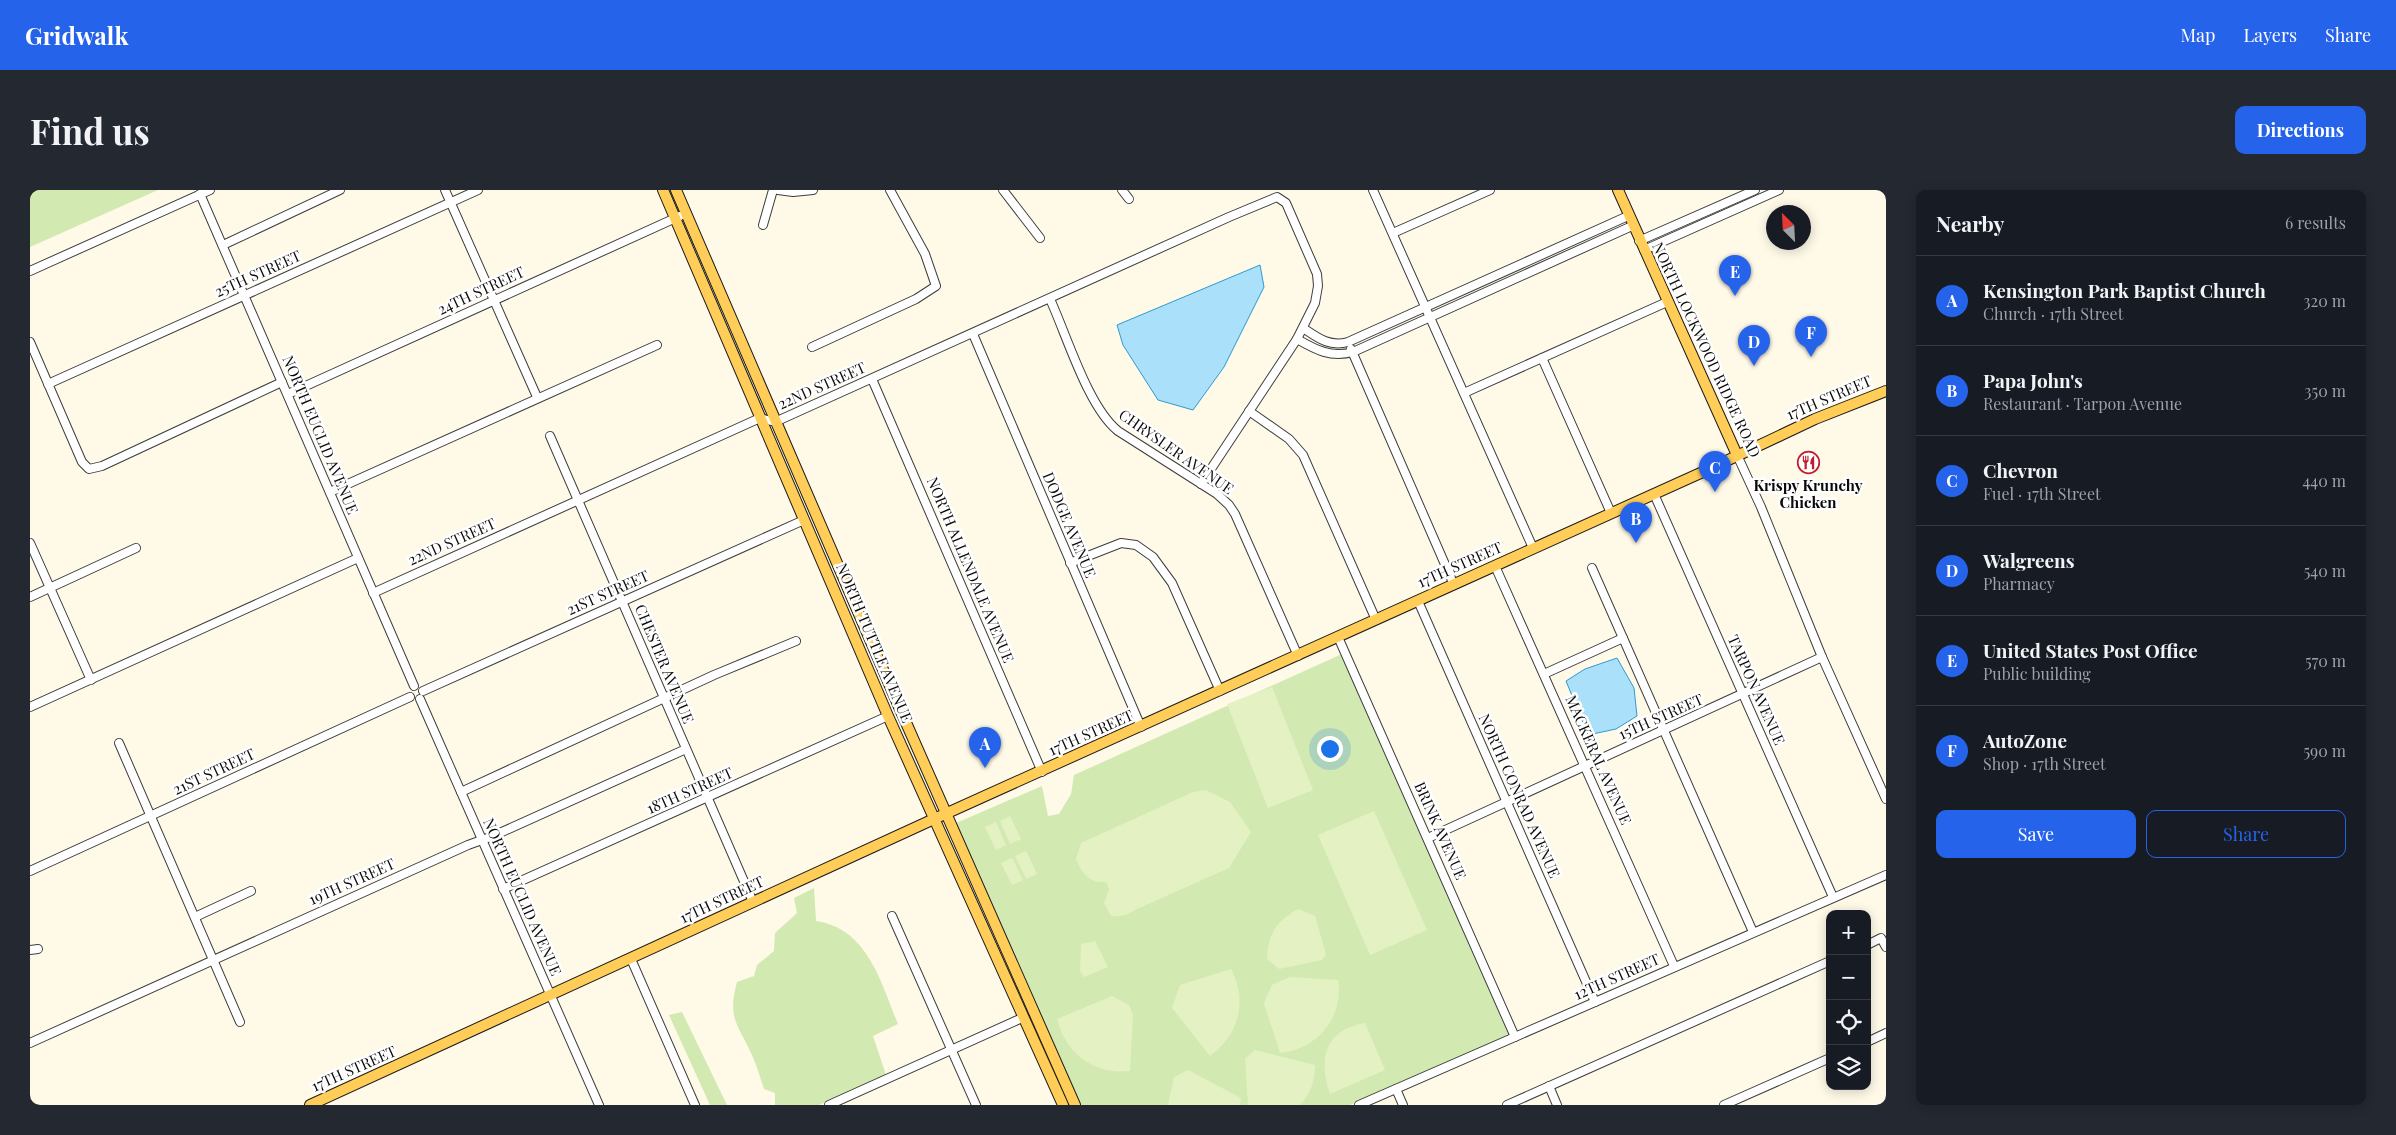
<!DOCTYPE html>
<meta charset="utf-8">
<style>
body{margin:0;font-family:"Playfair Display",serif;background:#242831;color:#f1f3f6}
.controls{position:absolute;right:15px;bottom:15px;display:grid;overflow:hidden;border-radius:10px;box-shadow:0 2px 12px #0003}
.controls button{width:45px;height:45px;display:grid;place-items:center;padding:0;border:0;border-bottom:1px solid #363941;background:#171b24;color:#f1f3f6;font:25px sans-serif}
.compass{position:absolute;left:1736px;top:15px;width:45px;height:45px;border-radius:50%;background:#171b24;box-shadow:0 2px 12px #0003;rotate:336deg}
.you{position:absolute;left:1299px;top:558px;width:18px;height:18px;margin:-12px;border:4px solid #fff;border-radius:50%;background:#1a73e8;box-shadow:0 0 0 8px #1a73e833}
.badge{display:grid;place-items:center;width:32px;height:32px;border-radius:50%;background:#2563eb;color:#fff;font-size:16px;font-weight:700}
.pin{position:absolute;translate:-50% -41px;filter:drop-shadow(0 1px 2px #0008)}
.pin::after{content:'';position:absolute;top:26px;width:18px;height:15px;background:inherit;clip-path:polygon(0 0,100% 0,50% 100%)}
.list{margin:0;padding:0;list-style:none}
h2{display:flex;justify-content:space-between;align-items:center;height:65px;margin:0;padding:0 20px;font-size:21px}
h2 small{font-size:16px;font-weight:400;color:#9ea1a6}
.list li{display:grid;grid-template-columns:32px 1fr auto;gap:15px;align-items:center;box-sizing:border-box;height:90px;padding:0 20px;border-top:1px solid #363941}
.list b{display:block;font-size:19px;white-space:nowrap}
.list p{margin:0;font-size:16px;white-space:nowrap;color:#9ea1a6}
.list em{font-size:16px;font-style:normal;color:#9ea1a6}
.actions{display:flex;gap:10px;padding:15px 20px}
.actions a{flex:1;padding:11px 0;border:1px solid #2563eb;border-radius:10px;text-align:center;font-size:18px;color:#2563eb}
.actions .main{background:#2563eb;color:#fff}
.icon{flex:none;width:28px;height:28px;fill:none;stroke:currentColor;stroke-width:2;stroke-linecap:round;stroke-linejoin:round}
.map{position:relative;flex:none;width:1856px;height:915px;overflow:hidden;border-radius:10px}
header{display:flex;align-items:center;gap:30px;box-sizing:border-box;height:70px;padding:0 25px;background:#2563eb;color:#fff}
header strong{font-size:24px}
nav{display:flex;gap:28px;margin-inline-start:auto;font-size:18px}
.intro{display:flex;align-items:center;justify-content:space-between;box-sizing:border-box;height:120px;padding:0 30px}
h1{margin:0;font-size:35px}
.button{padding:12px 22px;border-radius:10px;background:#2563eb;color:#fff;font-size:18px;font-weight:700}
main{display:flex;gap:30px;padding:0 30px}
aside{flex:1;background:#171b24;border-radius:10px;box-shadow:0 2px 12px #0003}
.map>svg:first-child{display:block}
.green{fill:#d2eab1}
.pitch{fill:#e4f1c3}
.water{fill:#aae0f9;stroke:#2e9ad3}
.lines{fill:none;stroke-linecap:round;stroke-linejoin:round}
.minor-casing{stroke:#3d3d3d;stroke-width:10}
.major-casing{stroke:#1b1b1b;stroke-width:12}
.minor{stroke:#fff;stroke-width:8}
.major{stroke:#ffcd58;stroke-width:10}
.labels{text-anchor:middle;stroke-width:5;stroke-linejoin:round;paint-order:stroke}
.street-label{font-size:15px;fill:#0a0a0a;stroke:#fff}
.poi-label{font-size:15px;font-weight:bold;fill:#0a0a0a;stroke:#fff}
</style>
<header>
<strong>Gridwalk</strong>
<nav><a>Map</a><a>Layers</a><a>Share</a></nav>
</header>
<div class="intro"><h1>Find us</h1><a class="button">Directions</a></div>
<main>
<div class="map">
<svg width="1856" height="915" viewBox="0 0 1856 915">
<rect width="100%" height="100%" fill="#fff9e8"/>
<!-- green -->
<g class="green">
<polygon points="0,0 128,0 0,57"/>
<polygon points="1312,464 1480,845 1320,915 1050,915 924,634 1012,596 1018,626 1029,624 1041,604 1044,585"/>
<path d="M784 698 786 731C837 738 851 792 868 834L843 846 856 885 789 915H745V903L734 899C730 888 727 876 722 865 708 834 697 829 707 792L724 786 727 775 744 761 745 743 767 723 764 708Z"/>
<polygon points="652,822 697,915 680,915 639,825"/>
</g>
<!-- pitch -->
<g class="pitch">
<polygon points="1242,497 1283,600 1238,618 1197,514"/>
<path d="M1176 600 1200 612 1221 642 1199 678 1107 719C1098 725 1091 727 1081 726L1074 713 1079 699 1076 692C1059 693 1052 684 1046 669L1051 653 1163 602Z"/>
<polygon points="1344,621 1397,740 1340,765 1288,645"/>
<polygon points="980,626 991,649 980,654 970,631"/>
<polygon points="966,632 976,655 966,660 955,637"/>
<polygon points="996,661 1007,684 996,689 985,666"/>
<polygon points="982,668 993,690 982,695 971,673"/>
<path d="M1268 719 1285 726 1296 764 1292 770 1249 779 1237 769C1238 743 1246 732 1268 719Z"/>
<polygon points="1065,751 1078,777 1054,787 1050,781 1051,754"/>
<path d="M1201 779C1218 811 1209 845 1180 866L1142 818 1150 795Z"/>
<path d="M1260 787 1308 790C1314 828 1287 859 1250 863L1234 813 1242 795Z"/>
<path d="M1082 806 1099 815 1103 825 1100 881C1064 885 1036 864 1027 829Z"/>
<path d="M1335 833 1355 880 1300 904C1288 869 1294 840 1335 833Z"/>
<path d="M1225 860 1285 875C1285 891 1281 903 1270 915H1218L1215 869Z"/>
<polygon points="1158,880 1211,908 1210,915 1138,915 1144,887"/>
</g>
<!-- water -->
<g class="water">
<polygon points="1230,75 1234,97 1194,177 1163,220 1128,210 1093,155 1087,135"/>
<polygon points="1587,468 1604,498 1607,526 1586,539 1558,545 1536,491 1555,479"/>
</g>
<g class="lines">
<defs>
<g id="minor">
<polyline points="415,0 507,207"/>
<polyline points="748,0 763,2 783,0"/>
<polyline points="973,0 1010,48"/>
<polyline points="1092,0 1099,9"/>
<polyline points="1343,0 1503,358"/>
<polyline points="170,4 384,496"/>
<polyline points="733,35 743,0"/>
<polyline points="1363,43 1460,0"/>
<polyline points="1609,51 1725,0"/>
<polyline points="193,55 310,0"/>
<polyline points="1614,60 1749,0"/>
<polyline points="0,81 180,0"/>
<path d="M1020 109C1037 146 1058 217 1088 241L1187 304 1199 315 1205 324 1268 466"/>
<path d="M1273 138C1288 148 1299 157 1318 152L1598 26"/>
<polyline points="943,144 1111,537"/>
<path d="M1267 149C1286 160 1301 168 1323 162L1602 36"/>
<polyline points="0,152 52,272 59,279 72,276 252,192"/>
<polyline points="782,157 886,109 906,96 895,64 860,0"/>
<polyline points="1321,159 1424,395"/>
<polyline points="1512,168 1581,323"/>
<polyline points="842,189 1012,582"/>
<polyline points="18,194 448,0"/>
<polyline points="1434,203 1637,112"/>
<polyline points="258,204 650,26"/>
<polyline points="1219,221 1259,249 1273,265 1346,430"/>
<polyline points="520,246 723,712"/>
<polyline points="1707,265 1731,317 1792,467 1856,609"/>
<polyline points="300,302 627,155"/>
<polyline points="1624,304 1803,707"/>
<polyline points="0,353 61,490"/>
<polyline points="1040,373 1091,353 1106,355 1123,367 1142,393 1190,501"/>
<polyline points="1465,376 1644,776"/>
<polyline points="1562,378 1723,742"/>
<polyline points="343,403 730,228 745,232 1199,27 1247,7 1256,13 1287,84 1288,96 1285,113 1267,149 1171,294"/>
<polyline points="0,407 106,358"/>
<polyline points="1388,411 1565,812"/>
<polyline points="1308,447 1485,847"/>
<polyline points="1514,484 1593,448"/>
<polyline points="393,501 774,330"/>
<polyline points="390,509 569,915"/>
<polyline points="0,517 328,368"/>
<polyline points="89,553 210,832"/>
<polyline points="431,602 684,485 766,451"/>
<polyline points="1398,648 1792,467"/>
<polyline points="0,681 380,507"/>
<polyline points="473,699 858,526"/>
<polyline points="862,726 946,915"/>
<polyline points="165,727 221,701"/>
<polyline points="1837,755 1851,748 1856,757"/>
<polyline points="0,760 8,759"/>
<polyline points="601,769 665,915"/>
<polyline points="1837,852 1856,843"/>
<polyline points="0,853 438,655 463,646 656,559"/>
<polyline points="1519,896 1527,915"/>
<polyline points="1366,899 1373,915"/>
<polyline points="799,915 992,828"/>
<polyline points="1329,915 1856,685"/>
<polyline points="1477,915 1800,771"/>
<polyline points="1694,915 1800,868"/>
</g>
<g id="major">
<polyline points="633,0 858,526 1033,915"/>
<polyline points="646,0 870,519 1045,915"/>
<polyline points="1588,0 1707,265"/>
<polyline points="280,915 904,629 1675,281 1785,229 1856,201"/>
</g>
</defs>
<!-- minor casing -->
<use href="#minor" class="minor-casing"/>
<!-- major casing -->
<use href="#major" class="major-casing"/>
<!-- minor -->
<use href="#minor" class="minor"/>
<!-- major -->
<use href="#major" class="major"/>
</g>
<!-- icons -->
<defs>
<symbol id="restaurant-ring" viewBox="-11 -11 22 22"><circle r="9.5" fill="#fff" stroke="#bf1e2e" stroke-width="1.5"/><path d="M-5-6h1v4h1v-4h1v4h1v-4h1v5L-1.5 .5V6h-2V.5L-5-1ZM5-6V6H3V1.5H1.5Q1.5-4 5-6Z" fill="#bf1e2e"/></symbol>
</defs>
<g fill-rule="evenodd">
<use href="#restaurant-ring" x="1766" y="260" width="25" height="25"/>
</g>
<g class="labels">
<!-- street labels -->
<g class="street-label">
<text transform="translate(228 84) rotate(-24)" y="5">25TH STREET</text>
<text transform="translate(451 101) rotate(-25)" y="5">24TH STREET</text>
<text transform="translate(1676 160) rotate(65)" y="5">NORTH LOCKWOOD RIDGE ROAD</text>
<text transform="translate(792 196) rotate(-24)" y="5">22ND STREET</text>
<text transform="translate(1799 208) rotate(-23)" y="5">17TH STREET</text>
<text transform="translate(290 245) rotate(67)" y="5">NORTH EUCLID AVENUE</text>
<text transform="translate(1146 262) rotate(35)" y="5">CHRYSLER AVENUE</text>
<text transform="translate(1039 335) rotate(67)" y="5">DODGE AVENUE</text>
<text transform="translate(422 352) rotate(-24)" y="5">22ND STREET</text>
<text transform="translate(1430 375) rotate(-24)" y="5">17TH STREET</text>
<text transform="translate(940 380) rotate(67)" y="5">NORTH ALLENDALE AVENUE</text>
<text transform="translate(578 403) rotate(-24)" y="5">21ST STREET</text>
<text transform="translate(844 453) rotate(67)" y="5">NORTH TUTTLE AVENUE</text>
<text transform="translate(634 474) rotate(67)" y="5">CHESTER AVENUE</text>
<text transform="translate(1726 500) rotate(66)" y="5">TARPON AVENUE</text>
<text transform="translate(1631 527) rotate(-24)" y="5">15TH STREET</text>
<text transform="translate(1061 543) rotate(-24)" y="5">17TH STREET</text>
<text transform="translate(1568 570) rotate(66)" y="5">MACKERAL AVENUE</text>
<text transform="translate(184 582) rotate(-25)" y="5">21ST STREET</text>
<text transform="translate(660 601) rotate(-24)" y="5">18TH STREET</text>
<text transform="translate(1489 606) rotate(66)" y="5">NORTH CONRAD AVENUE</text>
<text transform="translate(1410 641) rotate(66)" y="5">BRINK AVENUE</text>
<text transform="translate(322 692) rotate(-24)" y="5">19TH STREET</text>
<text transform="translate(492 707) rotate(66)" y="5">NORTH EUCLID AVENUE</text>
<text transform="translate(692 710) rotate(-25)" y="5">17TH STREET</text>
<text transform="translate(1587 787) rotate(-24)" y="5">12TH STREET</text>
<text transform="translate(324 879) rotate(-24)" y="5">17TH STREET</text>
</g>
<!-- poi labels -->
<g class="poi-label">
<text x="1778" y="301">Krispy Krunchy<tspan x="1778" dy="17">Chicken</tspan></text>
</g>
</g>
</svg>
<div class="controls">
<button>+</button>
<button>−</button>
<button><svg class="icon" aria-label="locate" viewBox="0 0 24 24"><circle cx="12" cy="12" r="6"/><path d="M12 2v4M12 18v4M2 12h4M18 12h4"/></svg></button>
<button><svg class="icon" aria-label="layers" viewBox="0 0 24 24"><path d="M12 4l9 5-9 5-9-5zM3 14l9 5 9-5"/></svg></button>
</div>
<svg class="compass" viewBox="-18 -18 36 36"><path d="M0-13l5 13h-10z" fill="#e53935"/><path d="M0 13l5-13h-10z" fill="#9ea1a6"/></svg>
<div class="you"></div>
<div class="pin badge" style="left:955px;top:578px">A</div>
<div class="pin badge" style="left:1606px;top:353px">B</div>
<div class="pin badge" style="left:1685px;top:302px">C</div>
<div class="pin badge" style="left:1724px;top:176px">D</div>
<div class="pin badge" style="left:1705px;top:106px">E</div>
<div class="pin badge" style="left:1781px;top:167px">F</div>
</div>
<aside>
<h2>Nearby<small>6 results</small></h2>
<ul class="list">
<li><span class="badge">A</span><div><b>Kensington Park Baptist Church</b><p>Church · 17th Street</p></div><em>320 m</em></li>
<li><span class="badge">B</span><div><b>Papa John's</b><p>Restaurant · Tarpon Avenue</p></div><em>350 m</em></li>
<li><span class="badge">C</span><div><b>Chevron</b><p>Fuel · 17th Street</p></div><em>440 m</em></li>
<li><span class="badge">D</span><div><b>Walgreens</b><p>Pharmacy</p></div><em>540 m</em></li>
<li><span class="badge">E</span><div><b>United States Post Office</b><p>Public building</p></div><em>570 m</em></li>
<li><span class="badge">F</span><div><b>AutoZone</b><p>Shop · 17th Street</p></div><em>590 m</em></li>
</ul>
<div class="actions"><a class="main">Save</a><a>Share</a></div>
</aside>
</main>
